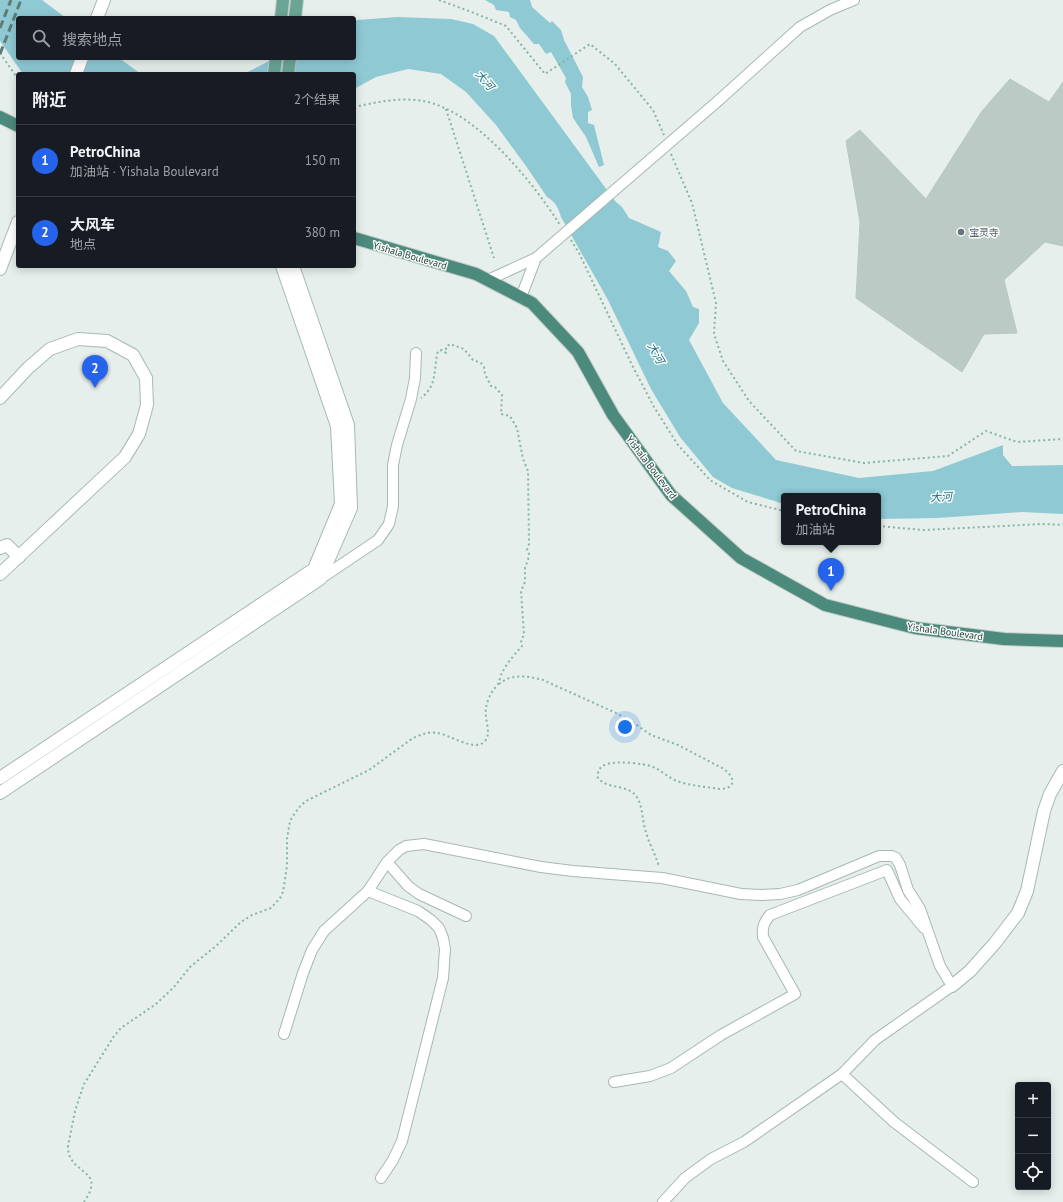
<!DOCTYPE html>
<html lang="zh">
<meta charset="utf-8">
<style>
body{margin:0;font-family:"PT Sans","Noto Sans SC",sans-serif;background:#20242c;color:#f1f3f6}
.controls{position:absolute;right:12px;bottom:12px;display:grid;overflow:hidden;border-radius:4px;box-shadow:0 2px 10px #0003}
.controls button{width:36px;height:36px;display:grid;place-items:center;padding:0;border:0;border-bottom:1px solid #363941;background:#171b24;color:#f1f3f6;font:20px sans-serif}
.you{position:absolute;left:625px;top:727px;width:14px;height:14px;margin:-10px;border:3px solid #fff;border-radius:50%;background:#1a73e8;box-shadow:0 0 0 6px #1a73e833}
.badge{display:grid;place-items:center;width:26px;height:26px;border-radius:50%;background:#2563eb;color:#fff;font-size:13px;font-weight:700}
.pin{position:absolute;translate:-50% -33px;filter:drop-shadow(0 1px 2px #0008)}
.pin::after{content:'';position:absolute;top:21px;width:14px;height:12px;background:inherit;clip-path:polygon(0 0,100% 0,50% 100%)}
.popup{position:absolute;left:781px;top:493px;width:100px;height:52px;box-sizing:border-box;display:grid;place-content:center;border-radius:4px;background:#171b24;filter:drop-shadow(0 1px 3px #0005);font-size:13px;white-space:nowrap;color:#9ea1a6}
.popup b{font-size:15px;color:#f1f3f6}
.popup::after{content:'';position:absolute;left:50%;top:100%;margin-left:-8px;border:8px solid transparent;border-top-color:#171b24}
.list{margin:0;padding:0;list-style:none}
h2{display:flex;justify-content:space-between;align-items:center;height:52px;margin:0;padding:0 16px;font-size:17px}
h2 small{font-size:13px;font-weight:400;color:#9ea1a6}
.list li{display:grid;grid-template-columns:26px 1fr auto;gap:12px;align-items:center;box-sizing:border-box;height:72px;padding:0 16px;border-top:1px solid #363941}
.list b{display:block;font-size:15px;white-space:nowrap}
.list p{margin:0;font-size:13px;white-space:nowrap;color:#9ea1a6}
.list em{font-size:13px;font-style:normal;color:#9ea1a6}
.icon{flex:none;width:22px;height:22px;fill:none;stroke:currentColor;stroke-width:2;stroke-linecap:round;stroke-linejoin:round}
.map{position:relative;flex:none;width:1063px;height:1202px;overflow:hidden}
.search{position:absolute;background:#171b24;box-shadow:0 2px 10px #0003;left:16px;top:16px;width:340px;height:44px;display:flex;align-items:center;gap:10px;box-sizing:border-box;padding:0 14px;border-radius:4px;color:#9ea1a6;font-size:15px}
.panel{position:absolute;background:#171b24;box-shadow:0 2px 10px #0003;left:16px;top:72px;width:340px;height:196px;border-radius:4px}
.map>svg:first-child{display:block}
.water{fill:#8ec9d4}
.building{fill:#bbcac4;stroke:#b8c9c2}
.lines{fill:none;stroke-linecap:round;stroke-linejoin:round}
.minor-casing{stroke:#a8b8b2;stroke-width:12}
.tertiary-casing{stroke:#a8b8b2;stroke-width:14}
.primary-casing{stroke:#c2cac8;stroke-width:14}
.trunk-casing{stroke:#c2cac8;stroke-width:14}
.path{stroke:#86b3a5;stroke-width:2;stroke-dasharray:2 3;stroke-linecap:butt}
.minor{stroke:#fff;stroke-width:10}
.tertiary{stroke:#fff;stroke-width:12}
.primary{stroke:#6aa596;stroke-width:12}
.trunk{stroke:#4c8a7c;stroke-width:12}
.rail{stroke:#5f7d75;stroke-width:3;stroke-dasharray:8 4;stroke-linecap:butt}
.minor-bridge-casing{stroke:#a8b8b2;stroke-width:12;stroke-linecap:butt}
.minor-bridge{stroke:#fff;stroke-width:10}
.worship-dot{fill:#6b7280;stroke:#f7fbf9;stroke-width:1.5}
.labels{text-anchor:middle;stroke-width:3;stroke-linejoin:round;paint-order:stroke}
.worship-label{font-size:10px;fill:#5b616d;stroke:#f7fbf9;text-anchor:start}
.street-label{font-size:10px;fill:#24423a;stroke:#f7fbf9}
.water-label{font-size:11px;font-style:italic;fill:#1c6f80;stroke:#f7fbf9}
</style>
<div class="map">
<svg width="1063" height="1202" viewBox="0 0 1063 1202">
<rect width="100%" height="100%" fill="#e6efeb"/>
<!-- water -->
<g class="water">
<polygon points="0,0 42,0 66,18 18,18 18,58 119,58 141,74 23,74 0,41"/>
<polygon points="485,0 530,0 532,7 550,23 552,21 561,30 564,40 583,77 582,87 588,97 592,110 588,112 588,123 594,125 604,165 599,167 586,137 573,118 571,106 571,94 565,82 566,78 551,52 546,54 539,44 534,44 520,28 516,20 510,17 509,12 496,10 494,5"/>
<path d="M397 17 451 19 473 24 494 36 615 201 622 207 629 218 661 232 658 247 668 251 676 261 669 271 686 291 693 307 699 309V323L689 340 723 403 776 460 859 478 933 471 1003 445V455L1012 466 1063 465V514L1022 512 938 518 878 519V496H784V504L732 488 713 477 680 437 651 389 608 300 561 217C559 209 555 201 547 197L526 166 496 125 466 92 441 74 408 69 376 77 354 89V74H244L275 58H354V22L357 20Z"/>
</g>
<!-- building -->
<polygon class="building" points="1010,79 1049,102 1063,82 1063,246 1045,242 1004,280 1017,333 984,334 962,372 856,298 860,222 846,141 860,130 926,199 982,111"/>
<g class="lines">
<defs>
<g id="minor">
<polyline points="718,101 800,27 830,10 854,0"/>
<polyline points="488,280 536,258"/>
<polyline points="521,297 536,258"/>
<polyline points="320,579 378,540 389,524 393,506 393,465 397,445 411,399 415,378 416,353"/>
<polyline points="387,862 408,886 419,894 466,916"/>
<polyline points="368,891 418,911 431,920 439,928 443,938 445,949 443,978 402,1141 393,1160 381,1178"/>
<polyline points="284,1034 303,973 312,950 324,931 368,891 387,862 399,850 406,846 424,844 541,867 573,871 662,878 741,894 761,895 780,894 798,890 879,856 892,856 896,858 900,865 908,890 920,909 940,966 952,986 875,1040 842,1074 744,1142 711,1159 685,1178 663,1202"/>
<polyline points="842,1074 894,1122 973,1182"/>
<path d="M614 1082 650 1076 671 1068 721 1035 795 994 763 937C762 927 764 922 770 915L887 870 900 899 924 928"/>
</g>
<g id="tertiary">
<polyline points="97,18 104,0"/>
<polyline points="76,74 82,58"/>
<polyline points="0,269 18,222"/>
<polyline points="0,398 28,368 50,349 78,339 107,341 133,355 146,378 147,405 139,434 125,457 0,574"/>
<polyline points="0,548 7,545 19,557"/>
<polyline points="0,778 314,569 341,504 337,426 282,266"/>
<polyline points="0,793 320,579 351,508 348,425 293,266"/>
<polyline points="952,986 970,971 995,943 1018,913 1027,891 1044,811 1050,794 1063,771"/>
</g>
<g id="primary">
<polyline points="281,18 283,0"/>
<polyline points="295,18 297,0"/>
<polyline points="274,74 276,58"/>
<polyline points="288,74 290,58"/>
</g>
<g id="trunk">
<polyline points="0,117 18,126"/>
<polyline points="354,238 476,274 532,303 578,352 613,415 671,495 741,558 825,605 915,628 1004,639 1063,641"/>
</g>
</defs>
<!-- minor casing -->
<use href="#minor" class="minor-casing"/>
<!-- tertiary casing -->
<use href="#tertiary" class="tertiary-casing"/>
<!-- primary casing -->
<use href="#primary" class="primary-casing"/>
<!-- trunk casing -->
<use href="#trunk" class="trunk-casing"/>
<!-- path -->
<g class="path">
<polyline points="439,0 469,11 506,26 545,74 590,44 615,64 653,110 664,135"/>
<polyline points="0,53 18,79"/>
<path d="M354 107C377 102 400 97 423 101 475 110 533 182 560 225"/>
<polyline points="446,109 494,258"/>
<polyline points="671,154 692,203 716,303 714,334 723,361 749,401 796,451 864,463 948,456 986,431 1017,442 1063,439"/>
<polyline points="571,240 579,253 632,365 654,407 678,445 710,480 748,502 784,511"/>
<polyline points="878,526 923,530 1042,524 1063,525"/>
<path d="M499 684C512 673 528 676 543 680L616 713 631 721 651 735 678 745 724 769C735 778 737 788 720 789 707 787 693 786 680 782 669 779 663 771 653 767 644 763 617 761 607 764 600 766 597 771 598 778 606 788 621 785 632 792 644 801 641 819 646 832 649 844 656 855 659 867"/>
<path d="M84 1202C86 1198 90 1193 91 1188 96 1170 67 1170 68 1146L75 1111 84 1084 114 1036 121 1028 156 1004 174 987 190 967 216 946 241 922 252 915 271 908 280 898 283 892 287 866V839L290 821 295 813 301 805 308 800 369 770 413 738C421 735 428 731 437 733 449 734 475 753 485 741 492 733 484 719 486 708 487 702 490 694 494 689 495 688 497 685 498 684 500 681 500 676 502 673 507 663 515 654 522 646L521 640 524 635 521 591 525 582V568L528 560 529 554 527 550 529 544 528 471 523 459 517 428 510 416 501 414 502 395 495 387 491 386 485 374 484 367 481 363 473 360 464 349 450 344 446 347V353L442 350 438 351C433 370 438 385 421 398"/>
</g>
<!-- minor -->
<use href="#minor" class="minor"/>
<!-- tertiary -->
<use href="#tertiary" class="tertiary"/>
<!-- primary -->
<use href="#primary" class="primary"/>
<!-- trunk -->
<use href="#trunk" class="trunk"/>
<!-- rail -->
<g class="rail">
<polyline points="0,28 11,0"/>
<polyline points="0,54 21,0"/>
</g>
<defs>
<polyline id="minor-bridge" points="536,258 718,101"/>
</defs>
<!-- minor-bridge casing -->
<use href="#minor-bridge" class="minor-bridge-casing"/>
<!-- minor-bridge -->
<use href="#minor-bridge" class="minor-bridge"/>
</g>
<!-- markers -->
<circle class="worship-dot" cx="961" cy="232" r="4"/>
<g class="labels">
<!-- worship labels -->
<g class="worship-label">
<text x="969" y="236">宝灵寺</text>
</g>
<!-- street labels -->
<g class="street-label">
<text transform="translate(410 255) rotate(16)" y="4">Yishala Boulevard</text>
<text transform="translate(652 467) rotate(53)" y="4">Yishala Boulevard</text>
<text transform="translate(945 631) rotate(8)" y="4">Yishala Boulevard</text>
</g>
<!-- water labels -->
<g class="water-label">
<text transform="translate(485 80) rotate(50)" y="4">大河</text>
<text transform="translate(656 353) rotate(61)" y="4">大河</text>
<text transform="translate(941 497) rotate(-3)" y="4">大河</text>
</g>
</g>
</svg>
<div class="controls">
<button>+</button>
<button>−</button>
<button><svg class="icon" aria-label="locate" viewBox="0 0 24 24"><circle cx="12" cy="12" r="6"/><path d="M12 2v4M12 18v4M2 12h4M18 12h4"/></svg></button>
</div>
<div class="you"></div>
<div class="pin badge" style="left:831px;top:591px">1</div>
<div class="popup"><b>PetroChina</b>加油站</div>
<div class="pin badge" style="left:95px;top:388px">2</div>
<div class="search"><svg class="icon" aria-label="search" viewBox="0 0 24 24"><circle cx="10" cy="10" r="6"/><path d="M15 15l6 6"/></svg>搜索地点</div>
<section class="panel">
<h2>附近<small>2个结果</small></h2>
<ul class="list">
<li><span class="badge">1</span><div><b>PetroChina</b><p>加油站 · Yishala Boulevard</p></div><em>150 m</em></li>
<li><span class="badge">2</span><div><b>大风车</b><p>地点</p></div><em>380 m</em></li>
</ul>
</section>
</div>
